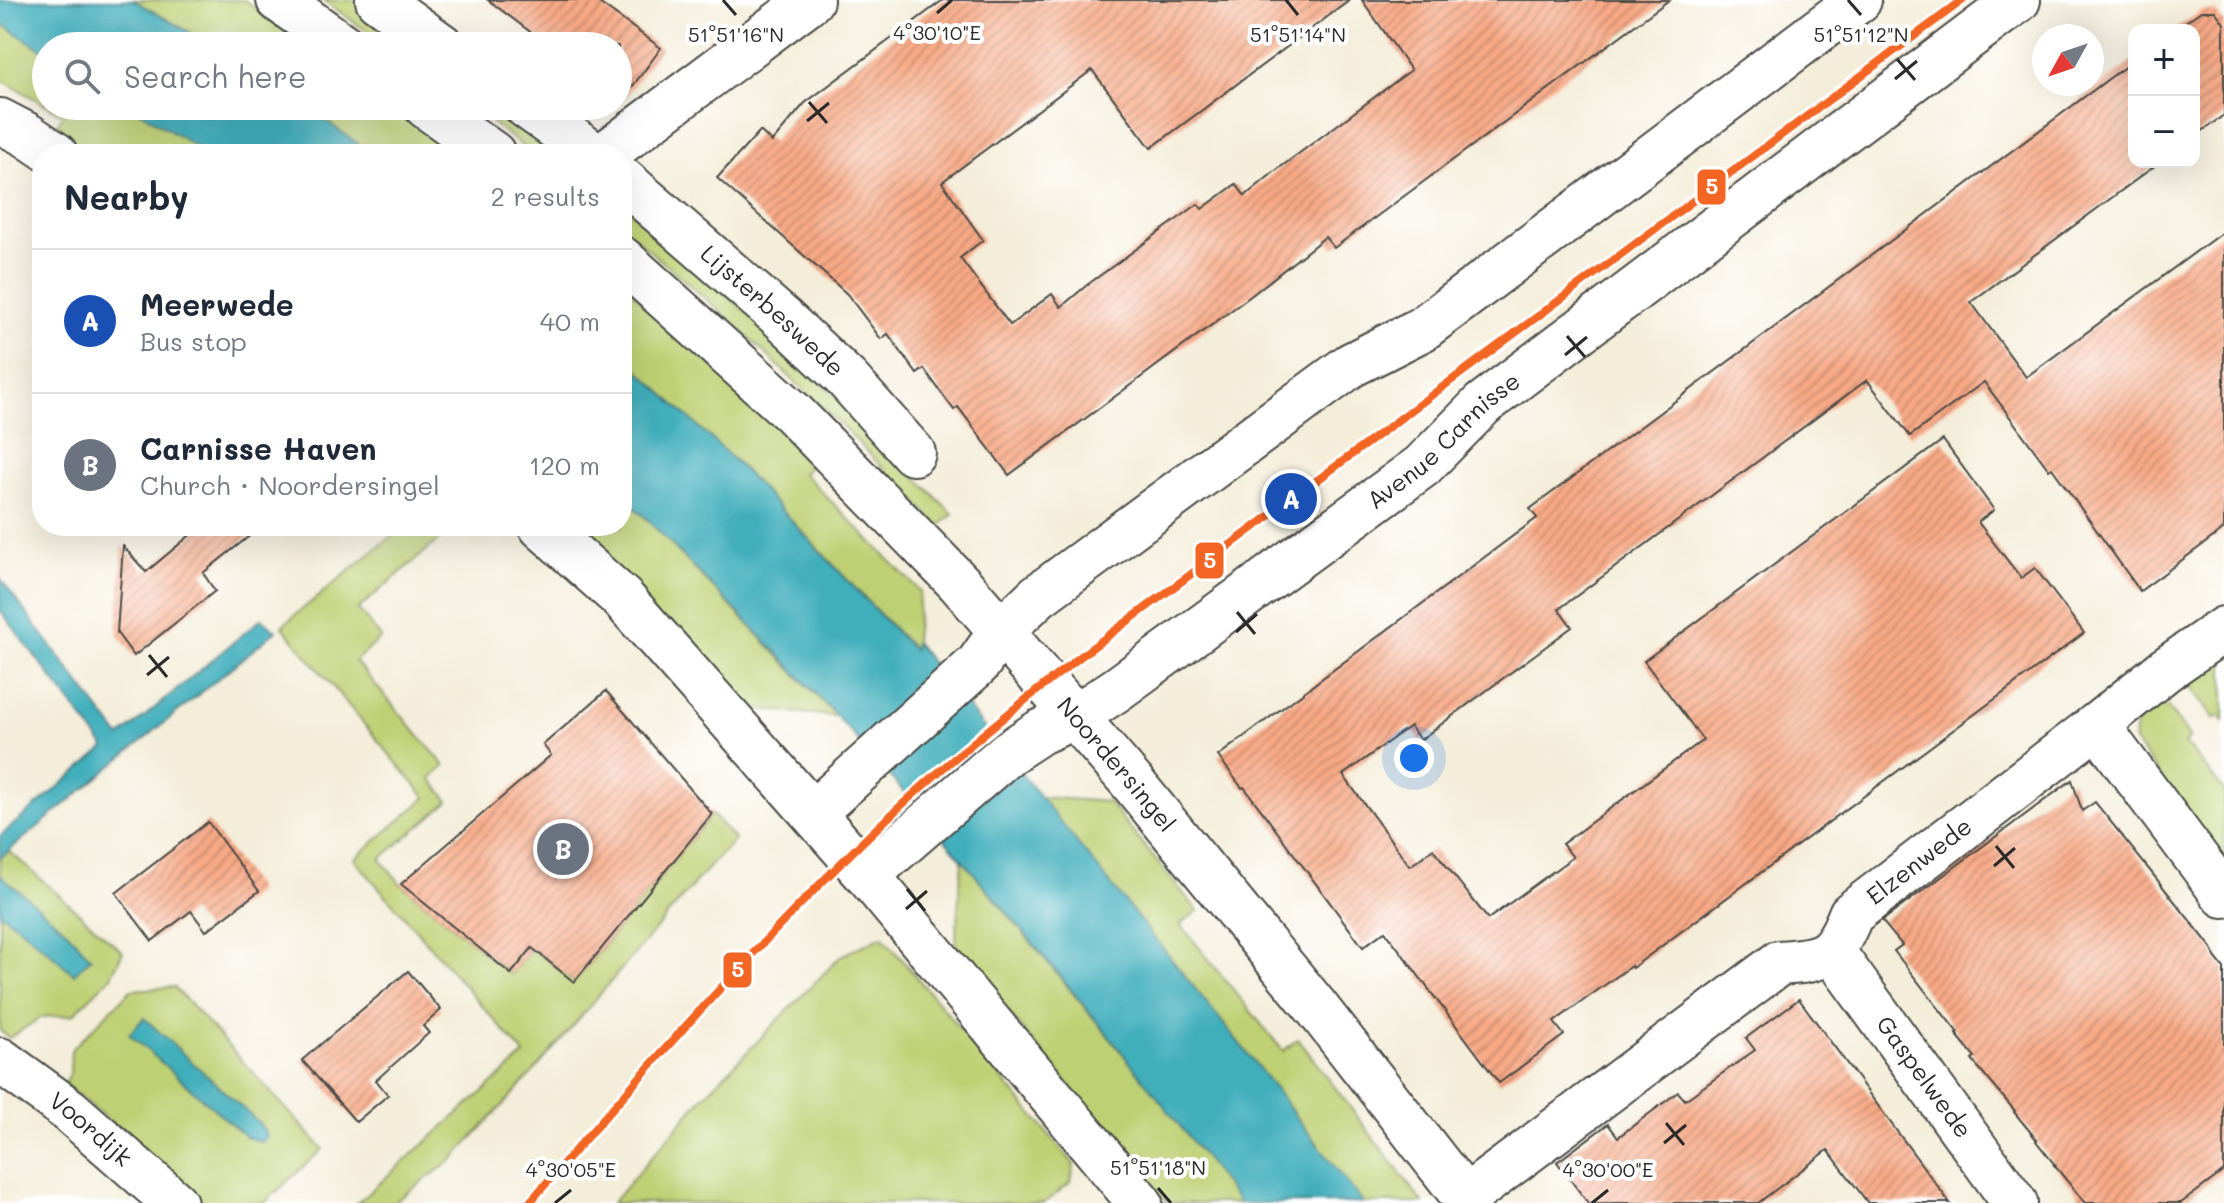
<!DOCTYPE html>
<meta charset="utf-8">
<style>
body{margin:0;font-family:Mali,sans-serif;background:#f6f6f7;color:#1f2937}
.controls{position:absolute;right:24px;top:24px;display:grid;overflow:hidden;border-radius:16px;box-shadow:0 8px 32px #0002}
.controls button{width:72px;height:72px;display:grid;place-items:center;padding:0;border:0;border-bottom:2px solid #e0e1e3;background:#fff;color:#1f2937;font:40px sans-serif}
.compass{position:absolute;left:2032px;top:24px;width:72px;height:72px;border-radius:50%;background:#fff;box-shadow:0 8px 32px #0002;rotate:230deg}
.you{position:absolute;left:1414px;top:758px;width:28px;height:28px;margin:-20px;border:6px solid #fff;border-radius:50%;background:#1a73e8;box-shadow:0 0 0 12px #1a73e833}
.badge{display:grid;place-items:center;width:52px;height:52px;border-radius:50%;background:#0b8043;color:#fff;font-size:26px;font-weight:700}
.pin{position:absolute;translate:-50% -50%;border:4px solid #fff;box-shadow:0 2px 8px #0006}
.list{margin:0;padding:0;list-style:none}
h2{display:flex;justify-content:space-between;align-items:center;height:104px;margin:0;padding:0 32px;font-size:34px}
h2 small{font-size:26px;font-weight:400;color:#747a83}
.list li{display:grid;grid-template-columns:52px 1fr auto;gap:24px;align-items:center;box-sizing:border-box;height:144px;padding:0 32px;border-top:2px solid #e0e1e3}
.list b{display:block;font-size:30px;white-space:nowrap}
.list p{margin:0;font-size:26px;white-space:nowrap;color:#747a83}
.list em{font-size:26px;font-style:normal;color:#747a83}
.icon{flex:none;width:44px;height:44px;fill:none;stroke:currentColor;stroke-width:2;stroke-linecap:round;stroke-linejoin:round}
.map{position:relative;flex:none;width:2224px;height:1203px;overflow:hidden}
.search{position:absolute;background:#fff;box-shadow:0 8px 32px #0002;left:32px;top:32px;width:600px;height:88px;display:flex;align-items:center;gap:20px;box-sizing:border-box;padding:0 28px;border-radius:44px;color:#747a83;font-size:30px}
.panel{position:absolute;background:#fff;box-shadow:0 8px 32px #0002;left:32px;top:144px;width:600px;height:392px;border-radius:32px}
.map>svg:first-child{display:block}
.green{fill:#bed073;stroke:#747e4f;stroke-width:2;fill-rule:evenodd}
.water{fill:#3faebb;stroke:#356c73;stroke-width:2}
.building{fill:url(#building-hatch)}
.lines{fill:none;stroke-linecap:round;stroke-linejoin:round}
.minor-casing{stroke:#494845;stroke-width:48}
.minor{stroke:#fff;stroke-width:44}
.tram-1-casing{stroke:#fff;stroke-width:14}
.tram-1{stroke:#f26522;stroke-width:8}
.ticks{fill:none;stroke:#2b2b2b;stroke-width:3}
.labels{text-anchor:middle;stroke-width:8;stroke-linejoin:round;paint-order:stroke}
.street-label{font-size:24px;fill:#2b2b2b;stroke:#fff}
.ticks-label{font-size:20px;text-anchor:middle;fill:#2b2b2b;stroke:#fff;stroke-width:8;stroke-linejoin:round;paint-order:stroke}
.line-badge{stroke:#fff;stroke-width:3}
.badge-label{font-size:22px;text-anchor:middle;font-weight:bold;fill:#fff}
</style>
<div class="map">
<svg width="2224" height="1203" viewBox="0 0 2224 1203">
<defs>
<pattern id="building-hatch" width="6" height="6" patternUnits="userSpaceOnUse" patternTransform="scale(2)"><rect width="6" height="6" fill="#f8a985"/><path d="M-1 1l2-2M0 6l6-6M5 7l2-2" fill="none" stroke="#c98a6d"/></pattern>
</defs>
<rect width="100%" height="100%" fill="#fff"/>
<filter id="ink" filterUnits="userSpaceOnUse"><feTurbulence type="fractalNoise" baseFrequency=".0125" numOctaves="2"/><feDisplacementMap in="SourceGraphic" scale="16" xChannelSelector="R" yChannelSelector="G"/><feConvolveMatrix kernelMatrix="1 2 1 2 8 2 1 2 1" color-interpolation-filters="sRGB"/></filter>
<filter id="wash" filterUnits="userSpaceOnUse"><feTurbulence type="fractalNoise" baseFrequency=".006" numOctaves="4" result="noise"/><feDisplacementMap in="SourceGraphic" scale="32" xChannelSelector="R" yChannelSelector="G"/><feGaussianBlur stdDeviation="1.8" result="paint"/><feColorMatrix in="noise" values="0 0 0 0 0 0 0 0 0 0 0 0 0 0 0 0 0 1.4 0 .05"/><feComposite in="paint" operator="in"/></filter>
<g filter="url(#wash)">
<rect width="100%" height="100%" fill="#f4edd9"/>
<!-- green -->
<g class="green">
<polygon points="133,0 244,0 313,46 214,46"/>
<polygon points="323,0 354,0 419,46 388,46"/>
<polygon points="0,23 46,52 46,105 0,79"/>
<polygon points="48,106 131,106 207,154 92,154 54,130 63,115"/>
<polygon points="305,106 397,106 464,154 372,154"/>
<polygon points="470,106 499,106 557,149 552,154 533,154"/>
<polygon points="622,204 778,339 953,514 939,526 849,433 728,318 622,227"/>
<polygon points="622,283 816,460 803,473 920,591 914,650 737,463 622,355"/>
<polygon points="622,496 645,517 836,716 739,708 573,526 622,526"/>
<polygon points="404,526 455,526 358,609 381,638 355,661 445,766 431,779 449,801 380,859 401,884 511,974 532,948 574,982 712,814 735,840 712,863 537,1068 452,1160 393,1203 357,1203 525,1055 354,859 426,798 282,626"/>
<polygon points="2224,649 2224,721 2219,715 2215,719 2184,678"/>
<path d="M2159 695 2190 738 2185 743 2224 791V863L2135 742C2132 720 2145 710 2159 695Z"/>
<polygon points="1039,797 1108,802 1198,911 1180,924 1283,1051 1298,1039 1423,1203 1363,1203 1248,1054"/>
<polygon points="9,851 123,952 110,978 73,1015 42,1017 9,1038 0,1031 0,913 21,928 66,931 0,875 0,858"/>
<polygon points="962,859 1161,1100 1239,1203 1168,1203 955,949"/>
<polygon points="882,936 1074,1164 1071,1182 1044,1203 612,1203 704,1096 841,956"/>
<path d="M174 987 323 1149 264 1203H203L163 1165 64 1083 70 1074 71 1050 131 990ZM143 1019 260 1124 267 1137 262 1142 130 1034Z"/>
</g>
<!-- water -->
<g class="water">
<polygon points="0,0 133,0 214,46 46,46 46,52 0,23"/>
<polygon points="131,106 305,106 372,154 207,154"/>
<path d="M622 355 737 463 913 650 915 642 1248 1054 1363 1203H1239C1113 1036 978 874 838 718 776 649 709 584 645 517L622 496Z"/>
<polygon points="0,578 120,737 262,618 276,631 0,858 0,836 105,748 0,610"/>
<polygon points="0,875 67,931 91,958 74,974 21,928 0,913"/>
<polygon points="144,1018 260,1124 267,1137 262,1142 245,1136 129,1034"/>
</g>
<g id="blocks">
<!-- building -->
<g class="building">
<polygon points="488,0 595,0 661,48 618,106 618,46 549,46"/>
<polygon points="943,0 1350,0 1151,148 1092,70 942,182 983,240 960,258 1010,325 1052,294 1061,307 1087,285 1198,204 1202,209 1236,184 1245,196 1274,172 1411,70 1362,0 1669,0 1334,248 1325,237 1252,295 1009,475 958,407 954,410 924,369 917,374 888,334 881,339 847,294 717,178 760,131 772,142 805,103"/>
<polygon points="2201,11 2215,11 2224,23 2224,115 2194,137 2194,30 2174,30"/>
<polygon points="2134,60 2134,162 2160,162 1971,302 2026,377 2224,231 2224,529 2140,591 2052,468 2049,470 1984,382 1910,436 1867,380 1559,609 1572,627 1420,740 1410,726 1343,775 1410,866 1433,849 1488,919 1573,857 1562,844 1703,740 1644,661 1943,440 1994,510 1978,522 2021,578 2035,568 2084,633 1632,968 1631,966 1554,1022 1564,1035 1499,1083 1385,931 1363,947 1244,787 1242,788 1218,756 1537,518 1530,509"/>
<polygon points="201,526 262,526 203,573 215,591 134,656 117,633 123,546 146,572"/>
<polygon points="606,691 712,814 574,982 532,948 511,974 401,884 551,755 543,745"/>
<polygon points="2072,780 2082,811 2095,802 2212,948 2215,957 2224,968 2224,1171 2181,1203 2085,1203 2054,1165 2055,1165 2036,1141 2037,1140 2014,1112 2015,1111 1972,1060 1975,1057 1956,1034 1958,1033 1894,951 1902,945 1882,921"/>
<polygon points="208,822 259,891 206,931 191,911 152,941 116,893"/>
<polygon points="408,971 441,1010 423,1026 429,1033 376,1080 388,1095 356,1122 302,1060"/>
<polygon points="1799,999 1950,1203 1868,1203 1828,1150 1758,1203 1588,1203 1557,1162 1608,1124 1618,1137 1678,1092 1685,1100 1755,1050 1746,1038"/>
</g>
</g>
</g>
<g filter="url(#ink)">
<use href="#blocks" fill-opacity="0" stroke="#494845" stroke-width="2"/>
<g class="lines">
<defs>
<g id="minor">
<polyline points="279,0 343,46"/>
<polyline points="378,0 442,46"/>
<polyline points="426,106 493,154"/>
<polyline points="526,106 593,154"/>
<polyline points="0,121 27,135 55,154"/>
<polyline points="605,154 811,0"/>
<path id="s1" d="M622 179 782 318 847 379 913 453"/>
<path id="s2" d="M622 259 793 413 960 584 1131 781 1316 1007 1469 1203"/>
<polyline points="541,526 623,599 792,790 867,875 1140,1203"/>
<polyline points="2097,725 2224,895"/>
<polyline points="813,813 978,664 1001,631 1038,596 1351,365 1422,329 1859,0"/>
<path id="s3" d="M867 875 1008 753 1040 732 1076 716 1116 690 1422 466 1483 404 2018 0"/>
<path id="s4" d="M1832 951 2015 1203"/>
<path id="s5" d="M0 1060 70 1111 175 1203"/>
<path id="s6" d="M1465 1198 1779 963C1824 960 1834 957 1851 914L2097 725 2165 670 2224 629"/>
</g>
</defs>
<!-- minor casing -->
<use href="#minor" class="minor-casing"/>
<!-- minor -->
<use href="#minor" class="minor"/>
<defs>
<path id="tram-1" d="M529 1203C641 1075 753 947 876 829 942 766 1013 709 1085 653L1963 0"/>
</defs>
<!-- tram-1 casing -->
<use href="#tram-1" class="tram-1-casing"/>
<!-- tram-1 -->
<use href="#tram-1" class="tram-1"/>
</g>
</g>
<!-- ticks -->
<path class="ticks" d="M723 0 736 15M1286 0 1298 15M1848 0 1861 15M937 13 952 0M1897 59 1915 80M1895 79 1917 61M809 102 827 123M807 121 829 103M1567 336 1585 357M1565 355 1587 337M1237 612 1255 634M1236 632 1257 614M149 655 167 677M147 675 169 657M1996 846 2014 868M1994 866 2015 848M907 889 925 911M906 909 927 891M1666 1123 1684 1145M1664 1143 1686 1125M1158 1188 1171 1203M555 1203 571 1190M1592 1203 1608 1190"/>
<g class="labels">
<!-- street labels -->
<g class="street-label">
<text dy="8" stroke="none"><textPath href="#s1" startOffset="200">Lijsterbeswede</textPath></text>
<text dy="8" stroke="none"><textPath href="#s3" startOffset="724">Avenue Carnisse</textPath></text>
<text dy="8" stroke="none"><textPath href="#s2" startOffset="708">Noordersingel</textPath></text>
<text dy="8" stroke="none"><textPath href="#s6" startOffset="574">Elzenwede</textPath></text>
<text dy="8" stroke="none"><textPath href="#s4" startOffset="156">Gaspelwede</textPath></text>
<text dy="8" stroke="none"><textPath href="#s5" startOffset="114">Voordijk</textPath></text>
</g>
</g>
<g class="ticks-label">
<text x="937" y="40">4°30'10"E</text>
<text x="736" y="42">51°51'16"N</text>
<text x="1298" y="42">51°51'14"N</text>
<text x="1861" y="42">51°51'12"N</text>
<text x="1158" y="1175">51°51'18"N</text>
<text x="571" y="1177">4°30'05"E</text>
<text x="1608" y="1177">4°30'00"E</text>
</g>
<g class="line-badge">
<rect x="1696" y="168" width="31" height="38" rx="8" fill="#f26522"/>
<rect x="1194" y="541" width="31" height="39" rx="8" fill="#f26522"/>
<rect x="722" y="951" width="31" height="38" rx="8" fill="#f26522"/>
</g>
<g class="badge-label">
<text x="1712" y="194">5</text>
<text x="1210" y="568">5</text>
<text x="738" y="977">5</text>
</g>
</svg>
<div class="controls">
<button>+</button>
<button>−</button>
</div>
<svg class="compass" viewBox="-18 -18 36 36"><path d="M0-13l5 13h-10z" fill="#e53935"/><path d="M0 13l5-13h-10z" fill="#747a83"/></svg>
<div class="you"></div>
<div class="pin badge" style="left:1291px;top:499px;background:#1a4fb4">A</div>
<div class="pin badge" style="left:563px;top:849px;background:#6b7280">B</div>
<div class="search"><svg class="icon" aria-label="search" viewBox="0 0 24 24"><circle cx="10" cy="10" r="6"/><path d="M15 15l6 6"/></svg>Search here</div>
<section class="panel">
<h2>Nearby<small>2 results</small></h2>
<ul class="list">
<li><span class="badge" style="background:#1a4fb4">A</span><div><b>Meerwede</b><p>Bus stop</p></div><em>40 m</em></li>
<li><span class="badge" style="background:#6b7280">B</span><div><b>Carnisse Haven</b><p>Church · Noordersingel</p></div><em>120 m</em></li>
</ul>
</section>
</div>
